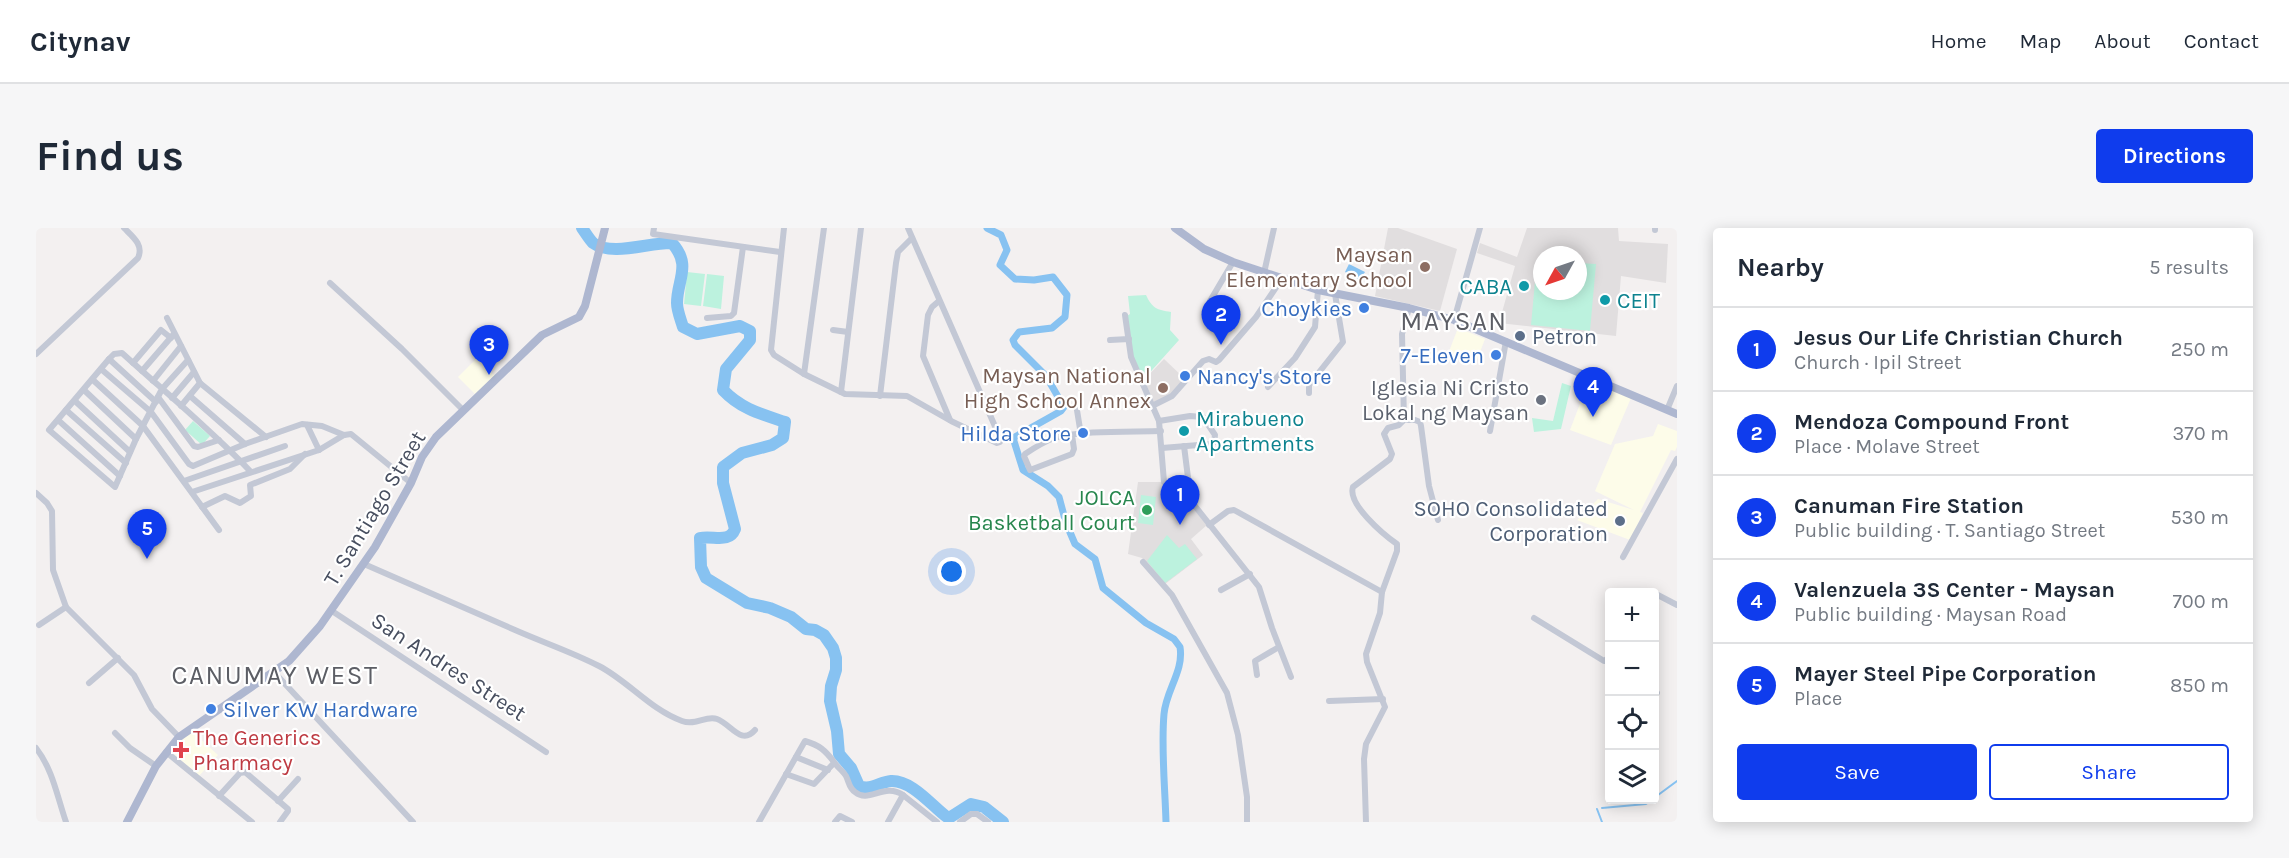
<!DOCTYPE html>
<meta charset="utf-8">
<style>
body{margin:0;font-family:Karla,sans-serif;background:#f6f6f7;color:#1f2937}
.controls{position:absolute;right:18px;bottom:18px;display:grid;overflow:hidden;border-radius:6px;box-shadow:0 3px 15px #0003}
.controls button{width:54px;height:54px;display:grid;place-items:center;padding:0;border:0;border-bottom:2px solid #e0e1e3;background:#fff;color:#1f2937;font:30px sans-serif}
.compass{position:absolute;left:1497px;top:18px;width:54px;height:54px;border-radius:50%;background:#fff;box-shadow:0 3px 15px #0003;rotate:230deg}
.you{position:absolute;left:916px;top:344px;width:21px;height:21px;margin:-15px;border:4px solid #fff;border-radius:50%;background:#1a73e8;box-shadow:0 0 0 9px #1a73e833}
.badge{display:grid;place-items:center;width:39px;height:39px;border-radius:50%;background:#0f3ced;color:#fff;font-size:20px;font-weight:700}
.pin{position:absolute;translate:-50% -50px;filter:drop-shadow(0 2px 3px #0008)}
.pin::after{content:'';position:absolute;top:32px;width:21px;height:18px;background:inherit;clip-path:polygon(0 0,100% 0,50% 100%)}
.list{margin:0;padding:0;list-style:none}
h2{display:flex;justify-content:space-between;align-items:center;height:78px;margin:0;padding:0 24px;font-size:26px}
h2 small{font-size:20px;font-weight:400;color:#747a83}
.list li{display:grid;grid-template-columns:39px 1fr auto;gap:18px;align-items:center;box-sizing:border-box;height:84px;padding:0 24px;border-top:2px solid #e0e1e3}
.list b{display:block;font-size:22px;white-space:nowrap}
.list p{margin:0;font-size:20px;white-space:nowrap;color:#747a83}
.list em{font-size:20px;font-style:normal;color:#747a83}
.actions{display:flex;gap:12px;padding:18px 24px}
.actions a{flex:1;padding:14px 0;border:2px solid #0f3ced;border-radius:6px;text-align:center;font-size:21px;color:#0f3ced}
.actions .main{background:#0f3ced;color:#fff}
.icon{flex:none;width:33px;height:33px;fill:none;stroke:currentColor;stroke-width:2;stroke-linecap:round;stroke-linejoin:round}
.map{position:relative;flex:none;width:1641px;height:594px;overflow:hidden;border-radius:6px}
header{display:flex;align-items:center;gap:36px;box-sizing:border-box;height:84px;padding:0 30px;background:#fff;border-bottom:2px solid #e0e1e3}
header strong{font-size:28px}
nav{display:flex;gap:33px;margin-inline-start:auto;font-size:21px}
.intro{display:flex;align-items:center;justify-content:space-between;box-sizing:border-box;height:144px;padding:0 36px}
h1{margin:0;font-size:42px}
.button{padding:15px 27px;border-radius:6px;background:#0f3ced;color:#fff;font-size:21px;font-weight:700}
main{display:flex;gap:36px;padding:0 36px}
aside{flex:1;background:#fff;border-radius:6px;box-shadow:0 3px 15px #0003}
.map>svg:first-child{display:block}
.commercial{fill:#fdfce9}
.education{fill:#e1dedf;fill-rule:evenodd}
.green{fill:#bcf2de}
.water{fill:#87c2f1}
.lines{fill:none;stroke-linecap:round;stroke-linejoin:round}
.stream{stroke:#87c2f1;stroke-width:2}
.canal{stroke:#87c2f1;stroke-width:7}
.river{stroke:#87c2f1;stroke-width:12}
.minor{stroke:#c3c8d5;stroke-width:6}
.major{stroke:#aeb7d0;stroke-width:8}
.education-dot{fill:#8d6e63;stroke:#fff;stroke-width:2}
.culture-dot{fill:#0f9aa8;stroke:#fff;stroke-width:2}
.shop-dot{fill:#3f7fe0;stroke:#fff;stroke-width:2}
.service-dot{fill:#5c6f8a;stroke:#fff;stroke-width:2}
.worship-dot{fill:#6b7280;stroke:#fff;stroke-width:2}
.leisure-dot{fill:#2e9e5b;stroke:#fff;stroke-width:2}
.health-dot{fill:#e0444e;stroke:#fff;stroke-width:2}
.labels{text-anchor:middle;stroke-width:4.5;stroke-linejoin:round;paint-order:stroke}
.education-label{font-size:22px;fill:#785e54;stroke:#fff;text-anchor:end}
.culture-label{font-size:22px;fill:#0d838f;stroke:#fff;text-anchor:start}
.shop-label{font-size:22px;fill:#366cbe;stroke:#fff;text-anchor:end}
.service-label{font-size:22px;fill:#4e5e75;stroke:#fff;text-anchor:start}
.worship-label{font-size:22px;fill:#5b616d;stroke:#fff;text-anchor:end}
.leisure-label{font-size:22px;fill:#27864d;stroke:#fff;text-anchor:end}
.street-label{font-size:22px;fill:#474e5f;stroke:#fff}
.health-label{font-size:22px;fill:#be3a42;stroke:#fff;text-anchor:start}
.quarter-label{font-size:26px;letter-spacing:1.5px;fill:#5c5e65;stroke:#fff}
</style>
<header>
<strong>Citynav</strong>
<nav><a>Home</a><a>Map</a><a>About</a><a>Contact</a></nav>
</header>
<div class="intro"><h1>Find us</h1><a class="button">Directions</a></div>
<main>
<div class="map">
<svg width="1641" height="594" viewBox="0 0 1641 594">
<rect width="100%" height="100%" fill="#f3f0f0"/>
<!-- commercial -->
<g class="commercial">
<polygon points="1422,100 1449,111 1439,137 1412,126"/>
<polygon points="441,130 460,149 441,168 422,149"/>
<polygon points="1553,152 1595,170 1575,217 1534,202"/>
<polygon points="1622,196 1641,203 1641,219 1639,223 1635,222 1604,284 1607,285 1594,312 1541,292 1562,271 1598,282 1559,263 1579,216 1617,208"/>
<polygon points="157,504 182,527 163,548 137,525 148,510"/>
</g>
<!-- education -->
<g class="education">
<polygon points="1352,0 1362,0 1421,21 1404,83 1339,68"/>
<path d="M1491 0H1582L1583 13 1632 16 1630 55 1585 48 1580 108 1463 95 1479 38 1441 25 1444 15 1481 29ZM1506 27H1542V63H1506Z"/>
<polygon points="1128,131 1149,151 1135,167 1119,176 1108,152"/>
<polygon points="1102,254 1132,254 1132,264 1150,264 1151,273 1171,297 1155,311 1167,327 1129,356 1106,330 1092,326"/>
</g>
<!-- green -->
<g class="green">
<polygon points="1501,32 1506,32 1506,63 1542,63 1542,35 1560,36 1554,103 1495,97"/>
<polygon points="651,44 669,46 665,78 648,76"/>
<polygon points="671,46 688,48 685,81 667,78"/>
<path d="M1110 67C1116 80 1121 82 1135 84L1134 102 1143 112 1108 151 1097 129 1091 88 1094 86 1092 68Z"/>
<polygon points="1526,155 1535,158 1525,201 1498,204 1496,190 1517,193"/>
<polygon points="157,193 174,208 166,217 149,202"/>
<polygon points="1105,267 1120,269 1117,297 1102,295"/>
<polygon points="1131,307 1143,320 1149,316 1161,331 1129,355 1111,333"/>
</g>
<!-- water -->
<polygon class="water" points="1313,36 1329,44 1324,52 1309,44"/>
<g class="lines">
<!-- stream -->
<g class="stream">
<polyline points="1618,570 1641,553"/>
<polyline points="1566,580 1610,576 1616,572"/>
<polyline points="1561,581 1566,594"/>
</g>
<!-- canal -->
<path class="canal" d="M951 0 965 7 971 22 964 37 979 51 998 52 1017 49 1031 67 1029 89 1016 100 983 104 977 112 979 117 1010 148 1028 179 1025 183 977 210 987 242 1012 258 1023 269 1030 295 1039 316 1059 331 1067 360 1110 395 1138 411 1144 419C1148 443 1130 462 1128 486 1125 520 1129 559 1130 594"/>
<!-- river -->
<path class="river" d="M546 0C549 4 553 11 557 15 576 29 614 14 636 15 656 37 641 52 641 75 641 83 645 92 647 99L661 106 704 98 714 103V112L690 141 687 162C705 181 725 186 749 194L747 210 736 217 706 225 687 239V255L699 301C693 316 677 307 664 310L665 339 670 350 711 375 734 380 755 389 770 401 779 402 788 407 797 420 800 430V442L795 458 794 473 801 503 803 526 815 540 823 558C835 563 843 554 855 553 876 552 896 578 911 589L913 590 935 576 948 579 967 594"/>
<!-- minor -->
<g class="minor">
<polyline points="618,0 617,6 744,24"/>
<polyline points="748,0 735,122 738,127 768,146 809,166 871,168 915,193 961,215 964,214 965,212 872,0"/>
<polyline points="1619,2 1619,0"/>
<polyline points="1228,45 1238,0"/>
<polyline points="294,55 366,121 427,182"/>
<polyline points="903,73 896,79 892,87 887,128 914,192"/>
<polyline points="1174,73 1197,34"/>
<polyline points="1089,87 1095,129 1123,193 1128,254"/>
<polyline points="131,90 164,155 230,209"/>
<polyline points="671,90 695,88 698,85 707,19"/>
<polyline points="1418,92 1444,0"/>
<polyline points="797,102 812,104"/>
<polyline points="1074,112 1093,111"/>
<path d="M0 126 102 30C108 17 97 9 88 0"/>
<polyline points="73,131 120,174"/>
<path d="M152 132 126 161 100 211 79 259 13 202 73 131 78 126 86 125C129 164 174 201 214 243"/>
<polyline points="97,135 125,102 135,110"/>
<polyline points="65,141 115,184 153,236 157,238 209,216 266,196 286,198 308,207"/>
<polyline points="106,143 137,107"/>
<polyline points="768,146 788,0"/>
<polyline points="57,152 107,198 183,302"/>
<polyline points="117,153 145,118"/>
<polyline points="1232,159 1259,130 1279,99 1282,62"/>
<polyline points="48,162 100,211"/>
<polyline points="805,164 825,0"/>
<polyline points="1273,165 1273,157 1307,114 1299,66"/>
<polyline points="154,168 209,216"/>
<polyline points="844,168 860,35 862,24 876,10"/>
<polyline points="122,169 158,218 162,219 183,212"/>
<polyline points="136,170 158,144"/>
<polyline points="39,173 94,224"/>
<polyline points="1040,176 1045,207"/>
<polyline points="1118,177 1136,168 1167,133 1173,131 1180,134 1183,132 1220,89 1245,52"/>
<polyline points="145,178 164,155"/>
<polyline points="30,182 90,235"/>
<polyline points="1631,182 1641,158"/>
<polyline points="22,192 84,248"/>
<polyline points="1368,192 1379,192 1384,194 1385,198 1393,258 1402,292"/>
<polyline points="1123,193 1154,188 1167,189 1179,207 1178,214 1175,216 1126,220"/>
<polyline points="271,197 283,222"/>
<polyline points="1454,203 1470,113"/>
<path d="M1036 207 1038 221 1036 226 994 242 988 228 989 226C998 220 1007 214 1018 210 1045 202 1095 204 1125 203"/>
<polyline points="1148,218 1155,273 1223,359 1236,400 1255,449"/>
<polyline points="148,253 249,218"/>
<polyline points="156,264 283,222 308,207 315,206 375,255"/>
<polyline points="0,265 11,275 16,283 17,342 30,379 98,447 116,481 143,509"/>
<polyline points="166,279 189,268 204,275 215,268 214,257 254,241 269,226"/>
<polyline points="1173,297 1192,283 1198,282 1346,364"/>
<polyline points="1587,329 1641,231"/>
<polyline points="1107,334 1136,367 1191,465 1202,507 1211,569 1211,594"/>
<path d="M328 336C378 358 428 380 479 402 506 414 536 424 563 438 592 453 615 482 646 493 660 498 670 487 681 491 695 496 705 518 719 502"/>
<polyline points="1185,362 1214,346"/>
<polyline points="1608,364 1614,363 1617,364"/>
<polyline points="1618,365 1641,377"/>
<polyline points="296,383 510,524"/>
<polyline points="1498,390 1568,433 1574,429"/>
<polyline points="3,397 30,379"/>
<polyline points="1618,426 1618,429"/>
<polyline points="238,444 377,594"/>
<polyline points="1221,447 1219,433 1243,419"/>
<polyline points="53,455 82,430"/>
<polyline points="1618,464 1621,465"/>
<polyline points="1293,473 1347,471"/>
<polyline points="79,505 94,520 120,538"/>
<path d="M0 520C17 542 21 568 30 594"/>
<polyline points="130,524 216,594"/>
<polyline points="760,529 792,542"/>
<polyline points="750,546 778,556 798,535"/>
<polyline points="183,568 204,545 209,544 252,581 252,583 244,594"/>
<polyline points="242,573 262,551"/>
<path d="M723 594 769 513C783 517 789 522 798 534 801 539 807 543 810 548 813 554 813 560 819 564 833 576 848 554 867 567"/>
<polyline points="799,594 804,588 816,594"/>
<polyline points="852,594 867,567 901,594"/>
<polyline points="924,594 935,586 941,586 952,594"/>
<path d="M1330 594 1328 531 1330 516 1349 479 1331 434 1330 426 1344 385 1346 364 1361 323V316C1348 307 1311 276 1317 259L1354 231 1356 226 1348 206 1352 200 1363 197 1368 192 1366 106 1373 80"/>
</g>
<!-- major -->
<g class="major">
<polyline points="1139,0 1168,21 1197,34 1282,62 1373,80 1418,92 1641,186"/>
<polyline points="91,594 120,538 143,509 253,433 284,398 339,319 375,255 386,229 400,209 506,107 543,89 549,78 569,0"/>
</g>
</g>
<!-- markers -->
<g class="education-dot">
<circle cx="1389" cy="39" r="6"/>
<circle cx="1127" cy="160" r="6"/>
</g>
<g class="culture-dot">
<circle cx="1488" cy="58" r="6"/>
<circle cx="1569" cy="72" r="6"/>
<circle cx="1148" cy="203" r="6"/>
</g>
<g class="shop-dot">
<circle cx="1328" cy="80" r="6"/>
<circle cx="1460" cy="127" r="6"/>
<circle cx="1149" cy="148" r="6"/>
<circle cx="1047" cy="205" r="6"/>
<circle cx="175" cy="481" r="6"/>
</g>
<g class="service-dot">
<circle cx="1484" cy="108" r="6"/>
<circle cx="1584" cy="293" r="6"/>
</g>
<circle class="worship-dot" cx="1505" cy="172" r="6"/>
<circle class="leisure-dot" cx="1111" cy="282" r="6"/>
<path class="health-dot" d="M142 513h6v6h6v6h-6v6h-6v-6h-6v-6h6z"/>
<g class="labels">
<!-- education labels -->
<g class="education-label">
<text x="1377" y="34">Maysan<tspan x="1377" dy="25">Elementary School</tspan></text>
<text x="1115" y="155">Maysan National<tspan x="1115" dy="25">High School Annex</tspan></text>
</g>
<!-- culture labels -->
<g class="culture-label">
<text x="1476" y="66" text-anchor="end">CABA</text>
<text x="1581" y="80">CEIT</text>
<text x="1160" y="198">Mirabueno<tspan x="1160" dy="25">Apartments</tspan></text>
</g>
<!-- shop labels -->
<g class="shop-label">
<text x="1316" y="88">Choykies</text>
<text x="1448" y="135">7-Eleven</text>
<text x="1161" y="156" text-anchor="start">Nancy's Store</text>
<text x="1035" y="213">Hilda Store</text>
<text x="187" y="489" text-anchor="start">Silver KW Hardware</text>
</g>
<!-- service labels -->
<g class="service-label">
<text x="1496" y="116">Petron</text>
<text x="1572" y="288" text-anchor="end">SOHO Consolidated<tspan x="1572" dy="25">Corporation</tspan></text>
</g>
<!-- worship labels -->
<g class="worship-label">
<text x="1493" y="167">Iglesia Ni Cristo<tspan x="1493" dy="25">Lokal ng Maysan</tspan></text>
</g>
<!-- leisure labels -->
<g class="leisure-label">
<text x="1099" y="277">JOLCA<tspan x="1099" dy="25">Basketball Court</tspan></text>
</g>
<!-- street labels -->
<g class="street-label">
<text transform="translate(338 280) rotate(-59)" y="8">T. Santiago Street</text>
<text transform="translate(413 438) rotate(33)" y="8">San Andres Street</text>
</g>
<!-- health labels -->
<g class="health-label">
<text x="157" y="517">The Generics<tspan x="157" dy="25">Pharmacy</tspan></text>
</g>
<!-- quarter labels -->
<g class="quarter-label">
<text x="1418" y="102">MAYSAN</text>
<text x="239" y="456">CANUMAY WEST</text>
</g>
</g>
</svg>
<div class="controls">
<button>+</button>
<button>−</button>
<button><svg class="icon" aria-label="locate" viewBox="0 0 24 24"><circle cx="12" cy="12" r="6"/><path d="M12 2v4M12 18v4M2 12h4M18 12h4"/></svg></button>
<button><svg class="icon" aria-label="layers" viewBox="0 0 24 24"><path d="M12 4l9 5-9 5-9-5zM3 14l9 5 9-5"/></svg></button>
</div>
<svg class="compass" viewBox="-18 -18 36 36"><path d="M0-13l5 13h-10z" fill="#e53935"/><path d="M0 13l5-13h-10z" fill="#747a83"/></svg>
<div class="you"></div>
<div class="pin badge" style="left:1144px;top:297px">1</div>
<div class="pin badge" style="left:1185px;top:117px">2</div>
<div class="pin badge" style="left:453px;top:147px">3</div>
<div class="pin badge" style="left:1557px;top:189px">4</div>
<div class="pin badge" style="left:111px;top:331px">5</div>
</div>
<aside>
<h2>Nearby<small>5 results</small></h2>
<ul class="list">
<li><span class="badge">1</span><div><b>Jesus Our Life Christian Church</b><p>Church · Ipil Street</p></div><em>250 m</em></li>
<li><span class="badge">2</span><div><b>Mendoza Compound Front</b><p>Place · Molave Street</p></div><em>370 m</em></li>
<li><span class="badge">3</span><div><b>Canuman Fire Station</b><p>Public building · T. Santiago Street</p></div><em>530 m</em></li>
<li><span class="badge">4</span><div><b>Valenzuela 3S Center - Maysan</b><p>Public building · Maysan Road</p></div><em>700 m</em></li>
<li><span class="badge">5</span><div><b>Mayer Steel Pipe Corporation</b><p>Place</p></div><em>850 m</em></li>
</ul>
<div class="actions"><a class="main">Save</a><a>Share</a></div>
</aside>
</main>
